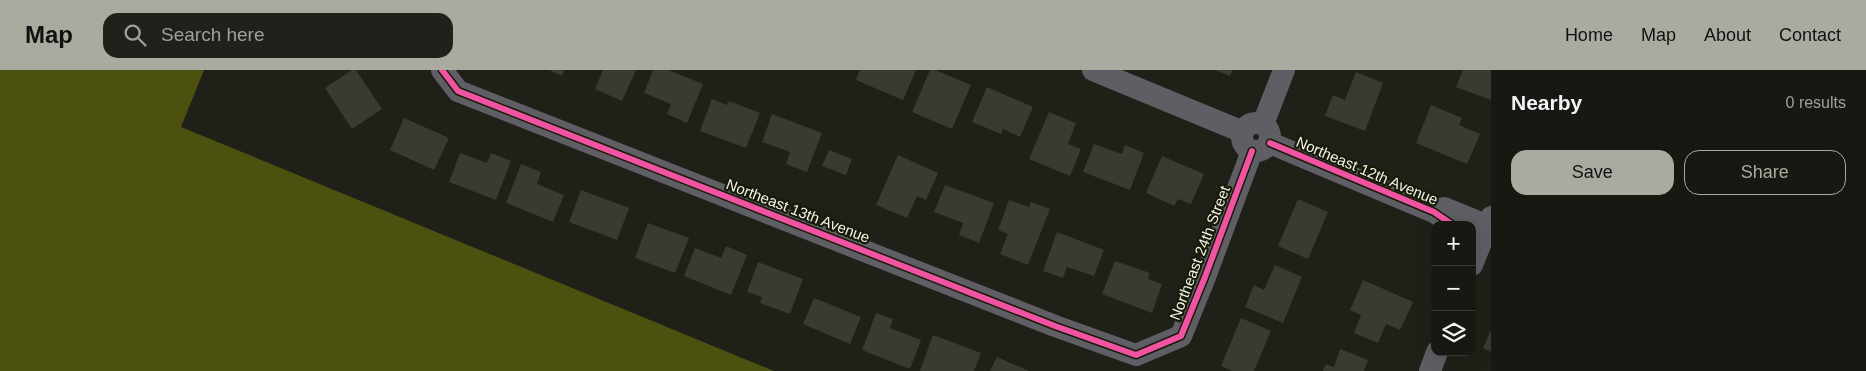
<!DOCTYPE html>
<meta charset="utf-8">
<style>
body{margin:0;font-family:Helvetica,sans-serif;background:#20211a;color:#f1f3f6}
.controls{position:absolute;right:15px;bottom:15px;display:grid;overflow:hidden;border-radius:10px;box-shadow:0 5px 20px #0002}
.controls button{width:45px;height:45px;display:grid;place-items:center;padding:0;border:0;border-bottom:1px solid #363731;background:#171811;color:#f1f3f6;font:25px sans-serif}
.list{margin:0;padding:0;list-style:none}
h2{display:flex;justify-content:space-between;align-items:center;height:65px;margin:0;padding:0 20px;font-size:21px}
h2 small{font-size:16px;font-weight:400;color:#9ea09f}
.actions{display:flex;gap:10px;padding:15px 20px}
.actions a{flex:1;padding:11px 0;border:1px solid #a9aaa0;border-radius:15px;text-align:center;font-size:18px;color:#a9aaa0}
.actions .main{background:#a9aaa0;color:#111}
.icon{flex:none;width:28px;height:28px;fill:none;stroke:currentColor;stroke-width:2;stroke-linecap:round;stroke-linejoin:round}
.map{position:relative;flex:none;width:1491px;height:301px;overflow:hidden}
header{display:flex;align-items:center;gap:30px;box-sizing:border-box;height:70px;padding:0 25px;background:#a9aaa0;color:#111}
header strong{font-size:24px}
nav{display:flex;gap:28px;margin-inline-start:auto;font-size:18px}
.search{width:350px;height:45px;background:#20211a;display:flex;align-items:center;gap:12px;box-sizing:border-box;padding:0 18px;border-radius:15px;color:#9ea09f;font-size:19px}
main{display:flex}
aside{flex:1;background:#171811}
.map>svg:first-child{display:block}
.forest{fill:#4d510f}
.building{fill:#393a32}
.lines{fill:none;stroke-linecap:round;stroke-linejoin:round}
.minor{stroke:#5f5e64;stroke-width:22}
.cycleway-casing{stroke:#191b0a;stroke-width:9}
.cycleway{stroke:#f153a3;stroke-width:6}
.labels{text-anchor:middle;stroke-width:4.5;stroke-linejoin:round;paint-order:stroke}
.street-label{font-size:15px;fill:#f3f4e9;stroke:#191b0a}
</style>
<header>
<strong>Map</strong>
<div class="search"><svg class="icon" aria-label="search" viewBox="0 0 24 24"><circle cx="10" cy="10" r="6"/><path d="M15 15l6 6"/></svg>Search here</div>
<nav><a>Home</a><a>Map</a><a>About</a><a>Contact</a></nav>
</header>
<main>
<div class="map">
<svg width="1491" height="301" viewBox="0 0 1491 301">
<rect width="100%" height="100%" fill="#1f2017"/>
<!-- forest -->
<polygon class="forest" points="0,0 204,0 181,57 774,301 0,301"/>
<!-- building -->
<g class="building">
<polygon points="352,0 356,0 382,39 352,59 325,18"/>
<polygon points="549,0 564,0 562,6"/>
<polygon points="603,0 636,0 622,31 595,19"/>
<polygon points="653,0 668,0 703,14 687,53 667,44 671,34 644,23"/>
<polygon points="860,0 916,0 903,30 856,10"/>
<polygon points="930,0 935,0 971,15 952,59 912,42"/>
<polygon points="1215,0 1233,0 1230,6"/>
<polygon points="1463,0 1491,0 1491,30 1456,17"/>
<polygon points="1356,2 1383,13 1365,61 1325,46 1333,25 1345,30"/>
<polygon points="987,17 1033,37 1020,67 1003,59 1001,64 972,52"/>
<polygon points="712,29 727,35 729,31 760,43 746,78 700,61"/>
<polygon points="1431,35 1462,48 1459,55 1480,64 1467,94 1416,73"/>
<polygon points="1049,42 1076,53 1068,74 1081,79 1070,106 1029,89"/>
<polygon points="772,44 822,63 807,102 786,94 790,82 762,72"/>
<polygon points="404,48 449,68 434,100 390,80"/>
<polygon points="1094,74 1122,84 1125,75 1144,83 1130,120 1083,102"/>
<polygon points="829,80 852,89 846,105 822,96"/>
<polygon points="460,83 487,93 491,83 511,91 496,130 449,112"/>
<polygon points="898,85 938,103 926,130 917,126 907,148 876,135"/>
<polygon points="1162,86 1204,104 1191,134 1178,129 1174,136 1146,123"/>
<polygon points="521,94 541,102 537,114 564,125 553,152 506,133"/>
<polygon points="945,115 994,133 979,173 959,165 963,153 934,142"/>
<polygon points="581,120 629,138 617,170 569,152"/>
<polygon points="1298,129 1328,142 1308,189 1278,176"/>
<polygon points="1009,130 1029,137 1031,132 1050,139 1028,195 1000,184 1008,164 998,160"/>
<polygon points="648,153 689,168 675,203 635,188"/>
<polygon points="1057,162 1104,180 1094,206 1067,197 1063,208 1043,201"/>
<polygon points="726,176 747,185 731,225 684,206 695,178 721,188"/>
<polygon points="1115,191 1150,203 1148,209 1162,214 1152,243 1102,224"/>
<polygon points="758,192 803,209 790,244 760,233 762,227 747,222"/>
<polygon points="1275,195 1302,207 1283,253 1245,237 1254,215 1264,220"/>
<polygon points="1363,210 1413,232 1400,260 1386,254 1378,273 1354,263 1361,245 1350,240"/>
<polygon points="814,228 861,247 850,274 803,254"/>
<polygon points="876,243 893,249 890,258 921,270 910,299 862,280"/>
<polygon points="1241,248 1271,261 1254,301 1232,301 1221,296"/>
<polygon points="1491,260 1491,282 1483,278"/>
<polygon points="933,265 981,283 974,301 920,301"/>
<polygon points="1340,279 1368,290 1364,301 1323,301 1326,294 1334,297"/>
<polygon points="997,287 1029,301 990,301"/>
</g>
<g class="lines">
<!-- minor -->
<g class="minor">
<polyline points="442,0 458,21 1055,256 1136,285 1181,266 1205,207 1252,81"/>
<polyline points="1093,0 1243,62"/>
<circle cx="1256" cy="67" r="14"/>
<polyline points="1263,54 1284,0"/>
<polyline points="1270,73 1434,142 1453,155"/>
<polyline points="1438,140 1444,138 1491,157"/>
<polyline points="1472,195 1491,147"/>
<polyline points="1430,301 1437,282"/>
</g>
<defs>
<g id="cycleway">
<polyline points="442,0 458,21 1055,256 1136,285 1181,266 1205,207 1252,81"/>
<polyline points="1270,73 1434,142 1453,155"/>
</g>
</defs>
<!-- cycleway casing -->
<use href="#cycleway" class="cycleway-casing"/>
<!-- cycleway -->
<use href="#cycleway" class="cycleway"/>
</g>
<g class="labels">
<!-- street labels -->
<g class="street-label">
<text transform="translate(1367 101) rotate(23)" y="5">Northeast 12th Avenue</text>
<text transform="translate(798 141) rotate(21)" y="5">Northeast 13th Avenue</text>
<text transform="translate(1200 183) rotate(-69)" y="5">Northeast 24th Street</text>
</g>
</g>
</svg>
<div class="controls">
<button>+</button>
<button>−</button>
<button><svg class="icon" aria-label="layers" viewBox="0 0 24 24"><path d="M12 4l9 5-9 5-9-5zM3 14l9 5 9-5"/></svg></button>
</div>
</div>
<aside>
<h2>Nearby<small>0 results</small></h2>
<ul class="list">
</ul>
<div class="actions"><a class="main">Save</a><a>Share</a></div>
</aside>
</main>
